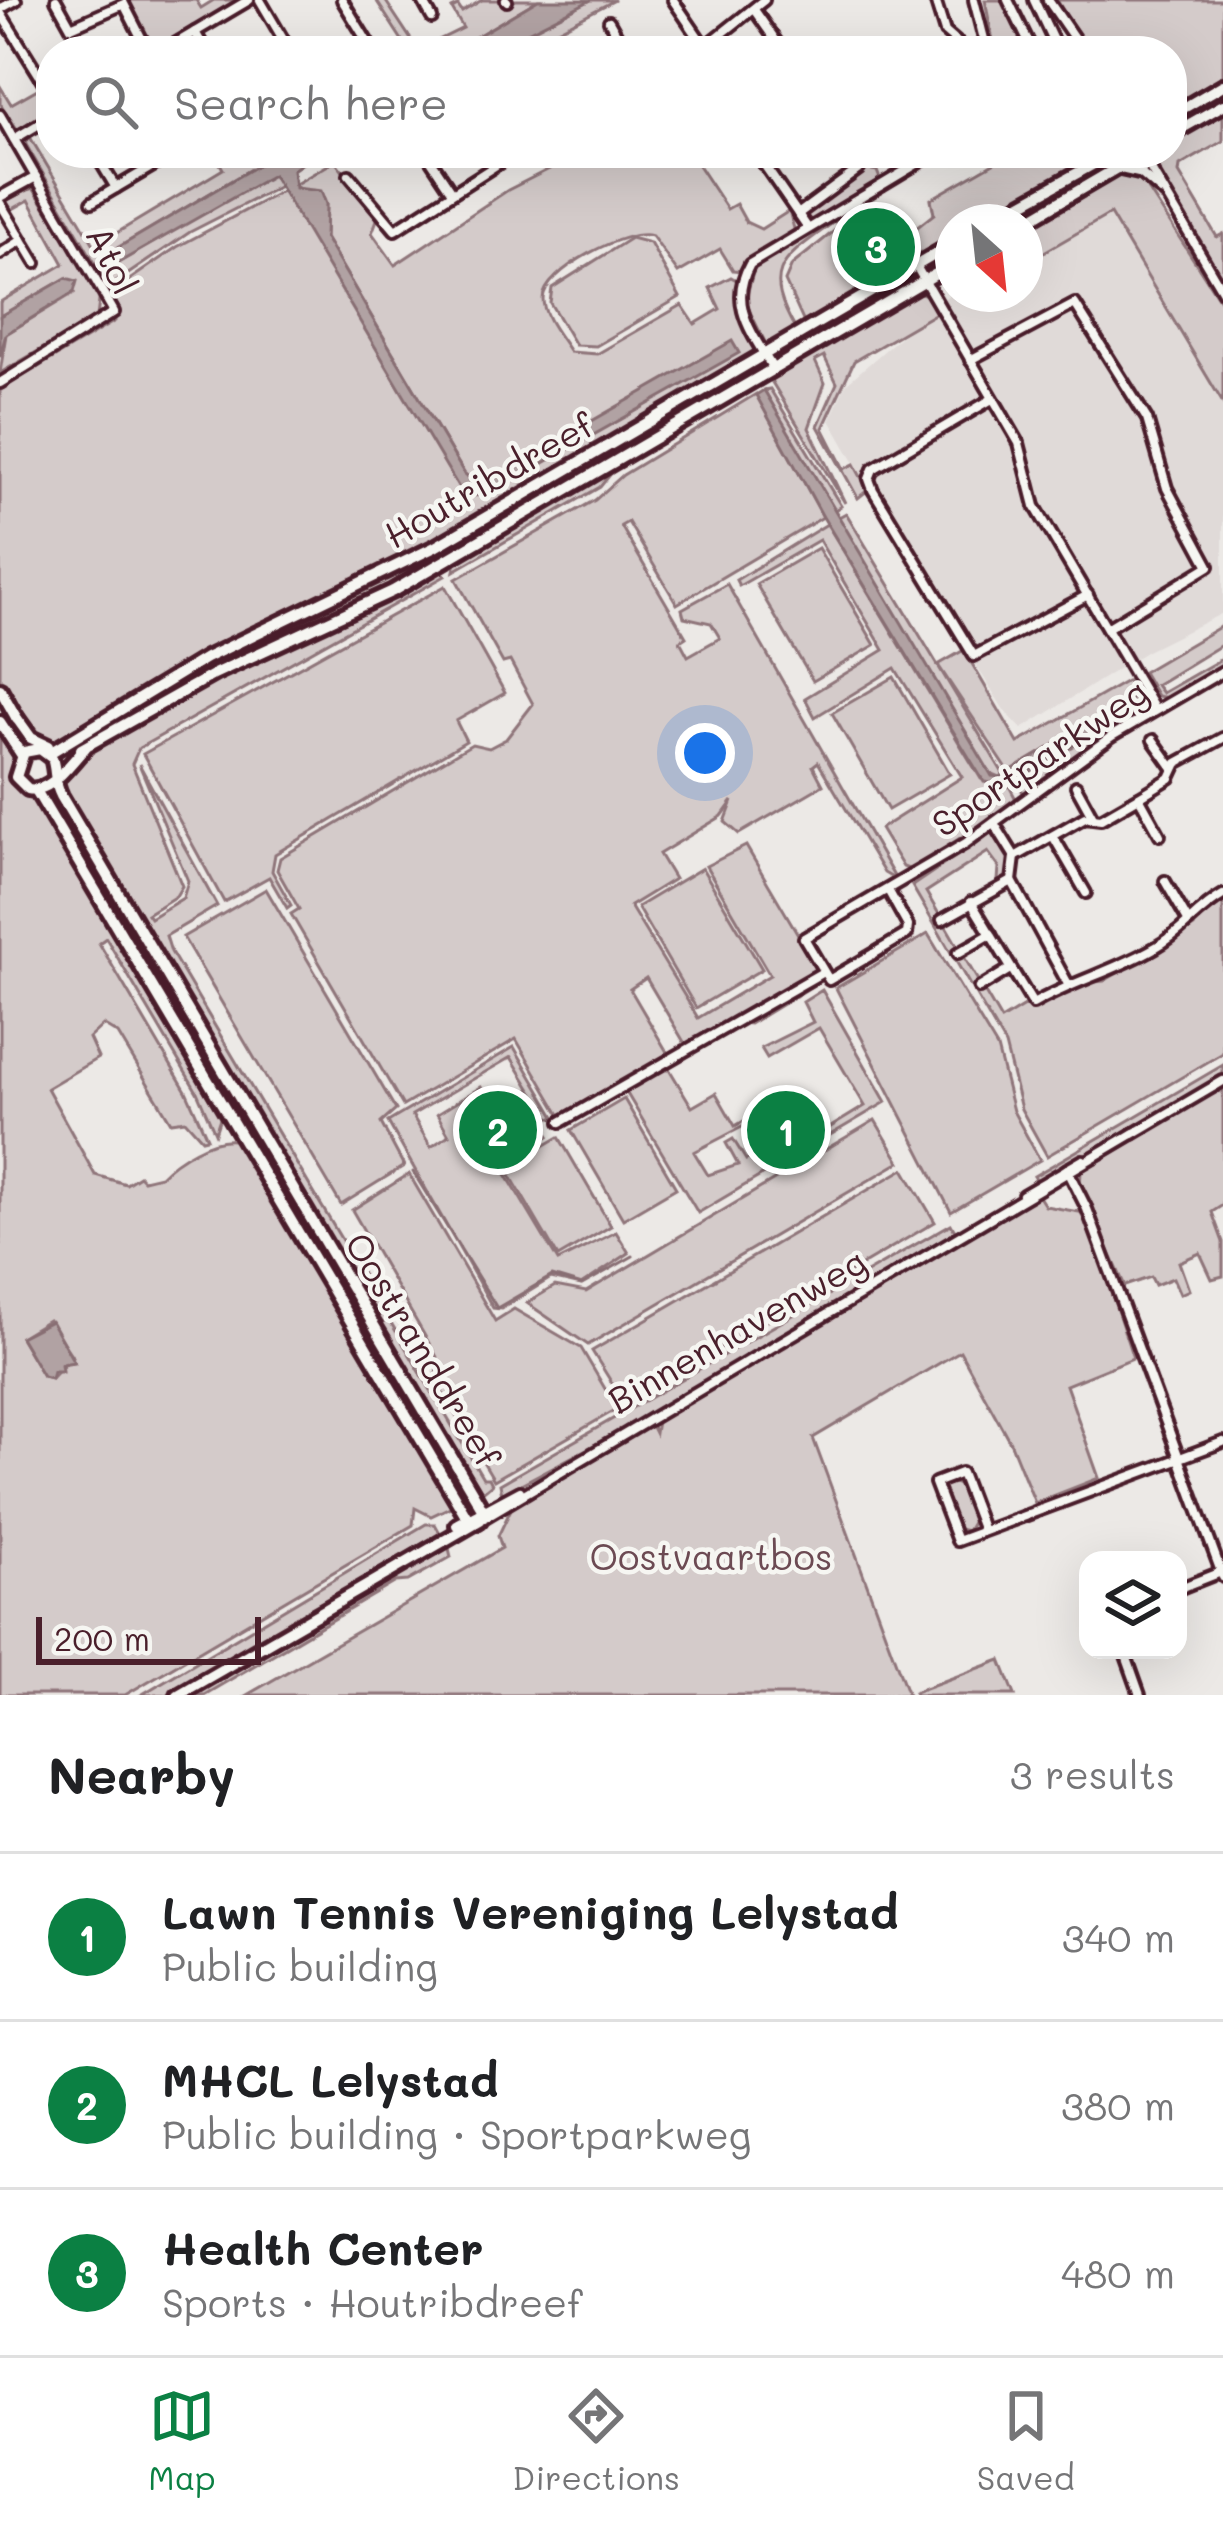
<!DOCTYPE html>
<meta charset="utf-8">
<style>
body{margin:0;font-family:Mali,sans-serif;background:#f6f6f6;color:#202124}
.controls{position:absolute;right:36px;bottom:36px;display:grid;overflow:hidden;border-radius:24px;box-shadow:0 12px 48px #0002}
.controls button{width:108px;height:108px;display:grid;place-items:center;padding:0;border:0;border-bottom:3px solid #e0e0e0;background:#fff;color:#202124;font:60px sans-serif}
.compass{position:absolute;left:935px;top:204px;width:108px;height:108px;border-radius:50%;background:#fff;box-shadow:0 12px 48px #0002;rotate:153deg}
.scale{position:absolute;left:36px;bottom:30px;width:225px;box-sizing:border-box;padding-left:12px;border:6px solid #4a1f2b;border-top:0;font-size:33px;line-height:42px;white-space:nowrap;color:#4a1f2b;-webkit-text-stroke:9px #f6f6f2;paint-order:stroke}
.you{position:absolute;left:705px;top:753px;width:42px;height:42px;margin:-30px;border:9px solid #fff;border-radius:50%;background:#1a73e8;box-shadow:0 0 0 18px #1a73e833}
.badge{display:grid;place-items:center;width:78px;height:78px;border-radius:50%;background:#0b8043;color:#fff;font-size:39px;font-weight:700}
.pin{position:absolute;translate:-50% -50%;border:6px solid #fff;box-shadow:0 3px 12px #0006}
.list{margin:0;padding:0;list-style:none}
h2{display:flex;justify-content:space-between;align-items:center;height:156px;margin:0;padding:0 48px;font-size:51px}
h2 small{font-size:39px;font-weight:400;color:#757577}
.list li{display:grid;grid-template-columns:78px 1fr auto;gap:36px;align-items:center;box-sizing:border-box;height:168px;padding:0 48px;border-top:3px solid #e0e0e0}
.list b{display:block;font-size:45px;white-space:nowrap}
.list p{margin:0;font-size:39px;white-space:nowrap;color:#757577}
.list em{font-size:39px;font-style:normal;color:#757577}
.icon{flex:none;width:66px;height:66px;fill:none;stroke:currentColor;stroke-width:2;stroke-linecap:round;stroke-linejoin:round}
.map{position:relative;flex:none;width:1223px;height:1695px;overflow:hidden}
.search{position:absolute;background:#fff;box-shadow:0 12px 48px #0002;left:36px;right:36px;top:36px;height:132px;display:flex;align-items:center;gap:30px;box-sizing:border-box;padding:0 42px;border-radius:48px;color:#757577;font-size:45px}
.sheet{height:660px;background:#fff}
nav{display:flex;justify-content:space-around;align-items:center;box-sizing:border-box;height:168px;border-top:3px solid #e0e0e0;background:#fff;font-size:33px;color:#757577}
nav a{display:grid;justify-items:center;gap:6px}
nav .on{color:#0b8043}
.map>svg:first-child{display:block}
.built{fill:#e0dad8}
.green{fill:#d4cbca;stroke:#8f757a;stroke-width:3;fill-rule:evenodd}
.water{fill:#b1a2a3;stroke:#886e73;stroke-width:3}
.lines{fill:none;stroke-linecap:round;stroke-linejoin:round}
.stream{stroke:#886e73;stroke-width:3}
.minor-casing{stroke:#4a1f2b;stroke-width:16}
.major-casing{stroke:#4a1f2b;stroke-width:20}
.minor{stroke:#f6f6f2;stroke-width:8}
.major{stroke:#f6f6f2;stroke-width:10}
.labels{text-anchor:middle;stroke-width:9;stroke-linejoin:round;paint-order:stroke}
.street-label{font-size:36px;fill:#4a1f2b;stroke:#f6f6f2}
.park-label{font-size:36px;fill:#6c4a53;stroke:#f6f6f2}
</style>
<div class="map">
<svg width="1223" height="1695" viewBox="0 0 1223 1695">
<rect width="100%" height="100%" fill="#ece9e6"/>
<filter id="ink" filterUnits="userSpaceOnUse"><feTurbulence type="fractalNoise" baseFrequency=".00833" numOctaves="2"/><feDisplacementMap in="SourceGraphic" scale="24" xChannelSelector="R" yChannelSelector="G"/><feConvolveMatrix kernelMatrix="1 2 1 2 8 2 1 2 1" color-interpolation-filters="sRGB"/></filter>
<g filter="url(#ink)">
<!-- built -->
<polygon class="built" points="1114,205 1223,402 1223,613 1145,652 1022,729 1004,710 911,561 830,420 846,384 953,291 1025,294 1025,250"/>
<!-- green -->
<g class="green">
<polygon points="125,0 196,0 201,8 214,0 240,0 155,51 139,51 151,43"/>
<polygon points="376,0 385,0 418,50 463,28 452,9 458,6 462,12 482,0 501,0 505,7 516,0 538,0 452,51 409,51"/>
<polygon points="591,0 615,0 517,51 490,51"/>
<polygon points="985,0 1004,0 1029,51 995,51"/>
<polygon points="1057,0 1223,0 1223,79 1172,109 1172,51 1087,51"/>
<polygon points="0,86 11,104 41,87 51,98 51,113 17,129 0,103"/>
<polygon points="1223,111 1223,141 1180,166 1179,173 1217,237 1223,234 1223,285 1156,172 1158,153 1172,153 1172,139"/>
<polygon points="30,137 95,246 223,169 214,153 230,153 237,163 254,153 278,153 109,253 111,267 271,174 282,185 190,232 109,287 25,143"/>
<path d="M581 153H690L727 209 736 204 746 222 761 229 789 211 795 232 751 258 742 271 733 270 720 249 678 273 652 236C628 227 543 271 543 299 543 317 561 337 570 352L597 354 682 305 695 324 720 309 710 288 731 277 740 282 737 302 756 354 422 549 255 625 61 740 50 742 31 732 0 680V390L115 321 112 292 177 247 284 190 459 487 487 495 612 423 732 342 478 486 464 473 325 238 326 204 314 191 303 192 294 185 335 161 378 217 372 233 395 265 508 190Z"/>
<polygon points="1011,153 1097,153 982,222 953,222 953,239 805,325 785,281 792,265 838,228 860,279 916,249 911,232 934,214 931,199"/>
<polygon points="862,168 877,171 880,179 812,222 804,217"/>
<polygon points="1119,173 1142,180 1223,305 1223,403 1110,214 1025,263 1025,227"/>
<polygon points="33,188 100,293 97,317 0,373 6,334 74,293 66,278 0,316 0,302 64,264 29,200 11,210 5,201"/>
<path d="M830 217 834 222C784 259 760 268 796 330L766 344 745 302 755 265Z"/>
<polygon points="631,238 650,243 680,297 596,346 575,345 550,303 552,288"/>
<polygon points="918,292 927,295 938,312 854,361 823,428 844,469 854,464 868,490 858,498 818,426 837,383 824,356 815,361 825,383 809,428 845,503 770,379"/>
<polygon points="770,389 841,506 833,511 764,390"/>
<polygon points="756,394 823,517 677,604 628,522 621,526 686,637 680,641 688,656 720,638 711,623 684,617 682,609 727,584 896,880 884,873 818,762 813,766 823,785 739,834 725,822 733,801 722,816 659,854 674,879 630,906 698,1018 770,975 706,866 746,846 819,970 817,983 750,1024 734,1022 687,1047 646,978 630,989 670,1057 562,1118 516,1039 403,1106 291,914 299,909 277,870 280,858 472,744 489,748 506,739 533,704 510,661 503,663 456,579 595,500 623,475"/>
<polygon points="613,471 600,487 454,571 456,562"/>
<polygon points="846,513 1004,775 1000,777 988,772 837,518"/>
<polygon points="827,524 981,779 1008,784 1017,801 911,870 903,867 880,829 962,777 895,668 815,717 805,698 884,650 819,540 739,586 736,580"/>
<polygon points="818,548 875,645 813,681 756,584"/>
<path d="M428 559 431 565C379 593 324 612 271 636 199 670 131 717 62 755L60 752 255 637Z"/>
<polygon points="442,571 445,576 139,748 132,764 182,886 176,896 147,914 150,918 183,898 188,881 139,764 217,906 166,936 171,952 483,1478 489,1478 492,1484 480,1494 220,1062 60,783 69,764 248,661"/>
<polygon points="445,586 505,693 456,721 466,741 275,854 272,871 291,905 287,908 269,877 224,902 143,754"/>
<polygon points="1223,625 1223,644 1156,685 1162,693 1223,658 1223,666 1168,698 1157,696 1143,672"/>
<polygon points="964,650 1018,743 1132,678 1148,707 1025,795 1015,781 1139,707 1133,698 1009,772 938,665"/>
<polygon points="894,677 950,774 888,810 832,713"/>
<path d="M0 730 14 755 15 781 37 797 220 1118 215 1133 197 1092 106 938 99 943 186 1091 207 1138 202 1139 185 1120 171 1122 118 1034 103 1025 89 1038 98 1058 47 1088 95 1175 126 1184 139 1176 143 1180 160 1176C174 1161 214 1134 238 1141L452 1506 431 1516 415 1508 413 1525 125 1695H0ZM48 1320 72 1356 51 1378 43 1376 20 1337Z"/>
<polygon points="55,790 239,1105 236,1118 43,795"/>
<polygon points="992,832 1010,859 1009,879 998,881 999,867 988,852 926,892 1001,1020 1029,1003 1034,1009 1072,984 1104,981 1194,927 1194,916 1223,898 1223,1053 1047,1156 1021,1109 1005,1045 912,886"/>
<polygon points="702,868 762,969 696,1008 637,907"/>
<polygon points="266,889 396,1110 381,1123 404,1166 341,1205 183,937"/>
<polygon points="928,934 997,1048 1013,1111 1040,1160 951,1212 836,988"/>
<polygon points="822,990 886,1102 698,1213 626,1092 668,1067 692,1107 716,1093 735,1126 761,1111 756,1100 762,1097 771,1112 694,1152 708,1175 738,1165 726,1143 733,1139 746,1160 753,1156 758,1164 781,1150 785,1155 865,1106 819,1028 767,1058 761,1048 813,1022 803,1002"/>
<polygon points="514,1047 557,1120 547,1116 511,1057 412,1115 431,1147 449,1135 437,1114 481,1087 495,1109 523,1093 549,1136 500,1164 558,1261 616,1232 629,1253 581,1285 551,1278 501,1309 493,1308 388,1122"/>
<polygon points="1223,1065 1223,1077 1039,1184 1034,1176"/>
<polygon points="1223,1087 1223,1205 1212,1212 1223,1242 1223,1276 1212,1279 1200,1253 1179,1262 1189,1290 1180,1294 1173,1278 1155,1285 1151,1277 1125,1286 1080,1186 1081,1172"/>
<polygon points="624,1099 676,1188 623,1219 571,1130"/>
<polygon points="875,1120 900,1162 588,1345 527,1303 555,1286 586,1292"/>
<polygon points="243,1130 251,1132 473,1495 462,1501"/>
<polygon points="559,1137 611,1226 558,1257 506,1168"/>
<polygon points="904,1169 935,1222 625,1404 592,1351"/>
<polygon points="409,1174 495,1321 514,1309 581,1348 617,1409 494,1480 436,1382 437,1357 352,1210"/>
<polygon points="1038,1195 1045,1206 1085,1213 1133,1358 1066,1385 1099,1478 1035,1503 1011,1444 960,1351 813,1438 908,1695 247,1695 502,1548 498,1536 512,1507 651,1425 655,1433 657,1421"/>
<polygon points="951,1224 956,1233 628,1427 502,1494 500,1484"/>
<polygon points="948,1481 962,1486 974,1519 967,1531 955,1528 941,1490"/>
<polygon points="426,1524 435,1524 440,1533 167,1695 141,1695"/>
<polygon points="448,1544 451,1557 408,1581 396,1582 204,1695 186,1695"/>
<polygon points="1001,1660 1015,1695 915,1695 914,1692"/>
</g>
<!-- water -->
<g class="water">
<polygon points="538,0 591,0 490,51 452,51"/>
<polygon points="278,153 317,153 293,170 295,188 321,191 326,204 325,238 464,473 478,486 732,341 739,353 487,495 470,496 459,488 273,175 111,267 107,263 109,253"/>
<polygon points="66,278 77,281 74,292 6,334 0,357 0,316"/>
<polygon points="764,390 992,776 1000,777 1134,697 1139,707 1005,785 984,782 823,517 756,395"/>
<polygon points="51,1321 74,1362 61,1364 62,1371 53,1371 51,1378 43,1376 20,1337"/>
</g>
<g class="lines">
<!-- stream -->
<polyline class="stream" points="413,1172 497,1308 552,1276 582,1285 633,1256"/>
<defs>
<g id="minor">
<polyline points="56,0 71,27 124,4 144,43 130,51"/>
<polyline points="260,0 290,51"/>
<polyline points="342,0 373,51"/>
<polyline points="422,0 432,18"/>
<polyline points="506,0 507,1"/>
<polyline points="673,0 705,47"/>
<polyline points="935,0 945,32 967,51"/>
<polyline points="974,0 987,51"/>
<polyline points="1008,0 1033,51"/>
<polyline points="1034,0 1058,51"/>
<polyline points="1048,0 1083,51"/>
<polyline points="0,9 16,0"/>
<polyline points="755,11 783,51"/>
<polyline points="0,12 51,94"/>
<polyline points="609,21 626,51"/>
<polyline points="195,32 206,51"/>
<polyline points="163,51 249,0"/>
<polyline points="700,51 764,0"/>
<polyline points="0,115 114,312 0,383"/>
<polyline points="14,139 51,117"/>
<polyline points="95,153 116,188"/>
<polyline points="426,153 452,192"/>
<polyline points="756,153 807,227"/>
<polyline points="1149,166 1223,292"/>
<polyline points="1139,172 1161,191"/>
<polyline points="349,175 395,230 515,153"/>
<polyline points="0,197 36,177"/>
<polyline points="92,202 175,153"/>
<polyline points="0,203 36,263"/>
<polyline points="798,214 859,169 855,153"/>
<polyline points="0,254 22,240"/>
<polyline points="916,266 1019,443 1035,506 1155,710"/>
<polyline points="970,360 1075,304 1147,419 1167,488 1209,566 1107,628"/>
<path d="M773 369C753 334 727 305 750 264L935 153"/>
<polyline points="992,399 873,469 869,479 873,490 974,656 1088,595"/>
<polyline points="1153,740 1173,768"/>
<polyline points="1076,786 1093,817"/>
<polyline points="1139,797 1160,835"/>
<polyline points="1053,836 1086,893"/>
<polyline points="1015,857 1085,817 1101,819 1139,797 1170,778 1177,763 1223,738"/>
<polyline points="1012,881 1068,984"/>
<polyline points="1165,881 1187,919"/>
<polyline points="888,890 908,926 907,934 829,980 804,938 966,843 1112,736 1223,671"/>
<path d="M971 902 1033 1004C1073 981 1115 971 1156 947 1183 932 1195 911 1223 895"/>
<polyline points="942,920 1012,881 1015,857 994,823"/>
<polyline points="958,953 991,934"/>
<polyline points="979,988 1010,969"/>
<polyline points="561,1122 823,972"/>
<polyline points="1133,1134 1223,1081"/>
<polyline points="1067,1169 1087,1209 1223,1577"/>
<polyline points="1023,1195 1083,1160"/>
<polyline points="468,1519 520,1491"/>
<polyline points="480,1520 1134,1133"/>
<polyline points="983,1531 961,1473 935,1483 957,1541 1223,1442"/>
<polyline points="1178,1589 1221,1572"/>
<polyline points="1124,1650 1140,1695"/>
</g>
<g id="major">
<polyline points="1172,115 1223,85"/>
<polyline points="1172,134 1223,105"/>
<polyline points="1116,167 1139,172 1155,153"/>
<polyline points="989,222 1110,155"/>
<polyline points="1025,222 1117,168"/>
<polyline points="0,689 17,719"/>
<polyline points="16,717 31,738 48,746"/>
<polyline points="0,722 21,754"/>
<path d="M85 748C69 764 51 794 28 789L16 777 24 752 40 749 52 758C57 773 53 781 61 796L483 1510 480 1520 178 1695"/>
<polyline points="81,749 214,674 393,591 953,264"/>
<polyline points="48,754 206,658 435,547 953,244"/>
<polyline points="37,792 468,1519 457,1525"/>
</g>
</defs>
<!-- minor casing -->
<use href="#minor" class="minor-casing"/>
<!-- major casing -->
<use href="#major" class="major-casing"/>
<!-- minor -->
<use href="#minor" class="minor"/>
<!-- major -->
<use href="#major" class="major"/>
</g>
</g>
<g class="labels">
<!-- street labels -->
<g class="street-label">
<text transform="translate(112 260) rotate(64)" y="13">Atol</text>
<text transform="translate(489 480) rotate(-30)" y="13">Houtribdreef</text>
<text transform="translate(1040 758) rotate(-34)" y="13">Sportparkweg</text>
<text transform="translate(737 1331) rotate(-30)" y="13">Binnenhavenweg</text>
<text transform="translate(423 1350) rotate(59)" y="13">Oostranddreef</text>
</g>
<!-- park labels -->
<g class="park-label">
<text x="711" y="1570">Oostvaartbos</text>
</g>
</g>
</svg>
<div class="controls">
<button><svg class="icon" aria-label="layers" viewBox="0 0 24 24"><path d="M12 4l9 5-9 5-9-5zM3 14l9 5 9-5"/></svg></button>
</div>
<svg class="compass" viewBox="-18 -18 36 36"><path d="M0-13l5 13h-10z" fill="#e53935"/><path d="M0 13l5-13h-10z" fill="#757577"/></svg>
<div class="scale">200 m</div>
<div class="you"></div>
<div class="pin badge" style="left:786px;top:1130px">1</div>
<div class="pin badge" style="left:498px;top:1130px">2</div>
<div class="pin badge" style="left:876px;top:247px">3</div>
<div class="search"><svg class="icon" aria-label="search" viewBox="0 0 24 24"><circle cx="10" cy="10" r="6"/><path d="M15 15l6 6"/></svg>Search here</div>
</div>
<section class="sheet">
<h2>Nearby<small>3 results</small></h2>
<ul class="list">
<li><span class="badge">1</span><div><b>Lawn Tennis Vereniging Lelystad</b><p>Public building</p></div><em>340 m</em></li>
<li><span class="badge">2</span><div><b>MHCL Lelystad</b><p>Public building · Sportparkweg</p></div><em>380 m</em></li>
<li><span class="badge">3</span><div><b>Health Center</b><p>Sports · Houtribdreef</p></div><em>480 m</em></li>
</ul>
</section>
<nav>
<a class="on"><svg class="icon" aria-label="map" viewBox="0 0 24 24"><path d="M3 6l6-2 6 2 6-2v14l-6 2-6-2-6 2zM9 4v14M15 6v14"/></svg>Map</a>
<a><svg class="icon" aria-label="directions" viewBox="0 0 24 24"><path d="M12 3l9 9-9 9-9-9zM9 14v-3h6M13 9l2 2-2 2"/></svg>Directions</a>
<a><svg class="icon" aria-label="saved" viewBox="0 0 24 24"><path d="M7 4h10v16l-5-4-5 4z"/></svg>Saved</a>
</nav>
